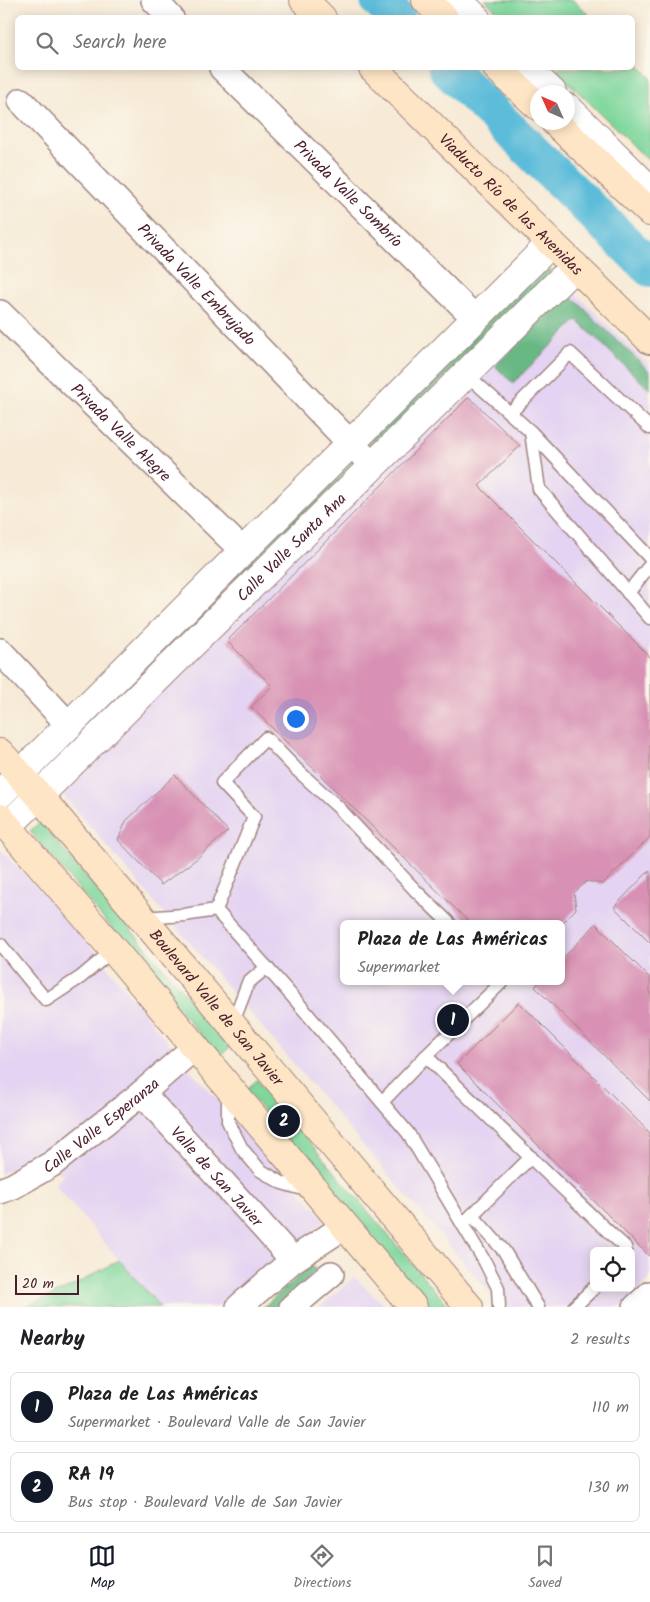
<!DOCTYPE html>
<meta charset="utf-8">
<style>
body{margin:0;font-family:Kalam,sans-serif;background:#f6f6f6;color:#202124}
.controls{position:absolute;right:15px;bottom:15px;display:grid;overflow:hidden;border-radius:8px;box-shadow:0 2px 12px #0003}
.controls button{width:45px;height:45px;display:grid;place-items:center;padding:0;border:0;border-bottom:1px solid #e0e0e0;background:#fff;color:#202124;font:25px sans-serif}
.compass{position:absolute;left:530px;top:85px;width:45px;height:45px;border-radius:50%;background:#fff;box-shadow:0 2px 12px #0003;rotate:315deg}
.scale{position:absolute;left:15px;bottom:12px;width:64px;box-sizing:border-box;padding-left:5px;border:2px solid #4a1f2b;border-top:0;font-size:14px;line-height:18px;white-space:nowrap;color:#4a1f2b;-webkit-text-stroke:4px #fbf7ec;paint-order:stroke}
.you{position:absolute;left:295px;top:718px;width:18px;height:18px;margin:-12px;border:4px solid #fff;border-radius:50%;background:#1a73e8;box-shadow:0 0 0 8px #1a73e833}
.badge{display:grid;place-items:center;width:32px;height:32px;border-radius:50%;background:#111827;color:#fff;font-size:16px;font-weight:700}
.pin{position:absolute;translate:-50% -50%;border:2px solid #fff;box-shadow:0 1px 5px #0006}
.popup{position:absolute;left:340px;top:920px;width:225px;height:65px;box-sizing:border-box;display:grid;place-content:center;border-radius:8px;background:#fff;filter:drop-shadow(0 1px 4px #0005);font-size:16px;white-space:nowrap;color:#757577}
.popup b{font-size:19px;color:#202124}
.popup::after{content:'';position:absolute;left:50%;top:100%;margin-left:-10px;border:10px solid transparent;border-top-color:#fff}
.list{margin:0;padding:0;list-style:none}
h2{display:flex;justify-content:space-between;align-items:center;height:65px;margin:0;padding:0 20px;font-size:21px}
h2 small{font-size:16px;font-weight:400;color:#757577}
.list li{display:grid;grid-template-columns:32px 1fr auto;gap:15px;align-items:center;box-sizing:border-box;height:70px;margin:0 10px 10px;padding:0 10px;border:1px solid #e0e0e0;border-radius:8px}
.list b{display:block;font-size:19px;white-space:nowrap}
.list p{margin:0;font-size:16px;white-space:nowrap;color:#757577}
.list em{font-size:16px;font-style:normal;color:#757577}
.icon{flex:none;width:28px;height:28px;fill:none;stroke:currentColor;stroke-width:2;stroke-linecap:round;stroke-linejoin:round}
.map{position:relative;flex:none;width:650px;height:1307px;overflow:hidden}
.search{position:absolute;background:#fff;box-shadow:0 2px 12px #0003;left:15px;right:15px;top:15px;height:55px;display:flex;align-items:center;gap:12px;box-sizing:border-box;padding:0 18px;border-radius:8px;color:#757577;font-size:19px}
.sheet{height:225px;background:#fff}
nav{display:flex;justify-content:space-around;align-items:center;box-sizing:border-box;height:70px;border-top:1px solid #e0e0e0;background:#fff;font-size:14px;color:#757577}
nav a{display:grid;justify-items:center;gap:2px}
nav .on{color:#111827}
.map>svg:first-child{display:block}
.built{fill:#e4d3f2;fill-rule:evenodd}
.green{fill:#7fd79c;stroke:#647b64}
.forest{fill:#67b884;stroke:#586c58}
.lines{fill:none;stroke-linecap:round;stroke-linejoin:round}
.river{stroke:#5bbcd9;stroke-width:38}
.building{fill:#d891b4}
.service-casing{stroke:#a08480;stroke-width:15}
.minor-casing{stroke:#a08480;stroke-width:28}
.tertiary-casing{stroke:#a08480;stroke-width:30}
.secondary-casing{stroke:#a08480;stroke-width:30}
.service{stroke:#fff;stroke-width:12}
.minor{stroke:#fff;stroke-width:25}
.tertiary{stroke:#fff;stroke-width:28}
.secondary{stroke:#fee5c5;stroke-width:28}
.labels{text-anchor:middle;stroke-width:4.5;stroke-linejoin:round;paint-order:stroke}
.street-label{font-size:16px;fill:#4a1f2b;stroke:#fbf7ec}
</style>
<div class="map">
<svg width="650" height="1307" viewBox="0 0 650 1307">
<rect width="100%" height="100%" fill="#fbf7ec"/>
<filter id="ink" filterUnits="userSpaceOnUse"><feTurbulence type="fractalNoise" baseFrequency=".02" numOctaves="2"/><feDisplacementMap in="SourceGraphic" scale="10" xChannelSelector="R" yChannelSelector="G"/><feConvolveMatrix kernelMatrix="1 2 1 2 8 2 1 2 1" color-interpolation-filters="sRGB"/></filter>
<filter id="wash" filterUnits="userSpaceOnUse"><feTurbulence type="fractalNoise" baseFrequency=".0096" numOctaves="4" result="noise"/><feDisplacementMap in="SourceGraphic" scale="20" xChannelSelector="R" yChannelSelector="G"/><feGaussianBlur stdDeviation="1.12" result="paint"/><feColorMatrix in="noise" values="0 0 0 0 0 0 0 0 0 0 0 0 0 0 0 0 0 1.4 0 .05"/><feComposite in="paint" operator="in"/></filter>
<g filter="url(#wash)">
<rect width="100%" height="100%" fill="#f7ead6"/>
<!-- built -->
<g class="built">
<path d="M567 285 650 366V1279L622 1307H502L58 789ZM344 924H562V981H344ZM594 1251H631V1288H594Z"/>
<polygon points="0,849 78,930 185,1064 326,1220 217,1307 160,1307 54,1184 63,1176 44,1156 0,1173"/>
<polygon points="354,1277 386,1307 319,1307 322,1305"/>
</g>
<!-- green -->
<g class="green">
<polygon points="485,0 573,0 591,17 503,17"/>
<polygon points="633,59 650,77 650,162 554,68 632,68"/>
<polygon points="40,822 230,1047 219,1057 30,831"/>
<polygon points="257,1080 449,1307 430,1307 246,1090"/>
<polygon points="119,1260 160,1307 24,1307 71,1287"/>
</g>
<!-- forest -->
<g class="forest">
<polygon points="544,264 552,271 236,586 229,579"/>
<polygon points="569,294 650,372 650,390 577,320 513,383 495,366"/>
<polygon points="219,588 226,595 47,774 40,767"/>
<polygon points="312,1265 317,1271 275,1307 263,1307"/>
</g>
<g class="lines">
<!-- river -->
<g class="river">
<polyline points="379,0 397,18"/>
<polyline points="447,68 650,268"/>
</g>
</g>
<g id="blocks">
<!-- building -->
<g class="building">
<polygon points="469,397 520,446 479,486 650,657 650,837 603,884 587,881 574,893 576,909 561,924 471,924 251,707 272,686 227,641"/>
<polygon points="175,775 228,831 195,860 161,885 118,840 126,821"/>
<polygon points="650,870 650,943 614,907"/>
<polygon points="596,924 650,978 650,1101 535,987 540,981 562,981 562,959"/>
<polygon points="519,1002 650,1133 650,1257 457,1064"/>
</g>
</g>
</g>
<g filter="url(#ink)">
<use href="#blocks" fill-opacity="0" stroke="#a08480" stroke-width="1"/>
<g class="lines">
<defs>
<g id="service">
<polyline points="466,374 531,432 650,558"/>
<polyline points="510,413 570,353 650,428"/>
<polyline points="531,432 539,489 650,618"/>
<polyline points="628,593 650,565"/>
<polyline points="216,910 299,1004 408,1133 485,1262 498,1288 499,1307"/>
<polyline points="216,910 254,817 222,783 266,738 296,769 338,807 415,890 450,924"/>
<polyline points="144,918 184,915 216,910"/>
<polyline points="0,944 46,1000 81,977 113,950"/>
<polyline points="232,1025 248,983 267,967"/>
<path d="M426 1056C492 1120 558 1185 625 1247L626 1251"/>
<polyline points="228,1092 228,1121 242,1149 260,1170 282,1183 310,1191"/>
<polyline points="382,1102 426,1056 503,981"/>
<polyline points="472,1215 504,1251 538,1307"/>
<polyline points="466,1221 531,1157"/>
<polyline points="574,1307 594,1288"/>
</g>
<g id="minor">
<polyline points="154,0 171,18"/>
<path id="s1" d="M222 68 475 318"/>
<path id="s2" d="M21 101 350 443 373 465"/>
<path id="s3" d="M0 313 243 551"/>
<polyline points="0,651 69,725"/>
<path id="s4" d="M142 1093 293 1260"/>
<path id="s5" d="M0 1191 13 1186 52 1164 142 1093 195 1047"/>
<polyline points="239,1307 293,1260 345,1226"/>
<polyline points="292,1307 331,1274"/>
<polyline points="636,1307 650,1294"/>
</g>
<g id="tertiary">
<polyline points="458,0 476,18"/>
<polyline points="526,68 552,92"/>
<polyline points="568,108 650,190"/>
<polyline points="0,794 551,243"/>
<path id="s6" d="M7 827 575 266"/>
</g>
<g id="secondary">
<polyline points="304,0 322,18"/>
<polyline points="426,0 444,18"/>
<path id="s7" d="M373 68 650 340"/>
<polyline points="497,68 538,106"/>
<polyline points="555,122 650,212"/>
<path id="s8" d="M0 753 39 796 122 894 469 1307"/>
<polyline points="0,818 90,922 413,1307"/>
</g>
</defs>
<!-- service casing -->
<use href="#service" class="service-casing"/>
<!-- minor casing -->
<use href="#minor" class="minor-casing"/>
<!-- tertiary casing -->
<use href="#tertiary" class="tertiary-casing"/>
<!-- secondary casing -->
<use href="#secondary" class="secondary-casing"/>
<!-- service -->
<use href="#service" class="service"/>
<!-- minor -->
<use href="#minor" class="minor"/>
<!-- tertiary -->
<use href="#tertiary" class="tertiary"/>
<!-- secondary -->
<use href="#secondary" class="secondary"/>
</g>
</g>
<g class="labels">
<!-- street labels -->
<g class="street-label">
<text dy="6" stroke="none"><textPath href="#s1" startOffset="178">Privada Valle Sombrío</textPath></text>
<text dy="6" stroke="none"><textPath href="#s7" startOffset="194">Viaducto Río de las Avenidas</textPath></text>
<text dy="6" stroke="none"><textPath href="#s2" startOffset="254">Privada Valle Embrujado</textPath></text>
<text dy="6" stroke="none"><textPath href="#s3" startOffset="170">Privada Valle Alegre</textPath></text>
<text dy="6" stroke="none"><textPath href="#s6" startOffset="399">Calle Valle Santa Ana</textPath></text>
<text dy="6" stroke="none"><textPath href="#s8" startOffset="334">Boulevard Valle de San Javier</textPath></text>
<text dy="6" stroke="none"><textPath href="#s5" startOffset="121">Calle Valle Esperanza</textPath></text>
<text dy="6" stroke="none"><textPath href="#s4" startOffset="112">Valle de San Javier</textPath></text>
</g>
</g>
</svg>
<div class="controls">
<button><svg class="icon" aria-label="locate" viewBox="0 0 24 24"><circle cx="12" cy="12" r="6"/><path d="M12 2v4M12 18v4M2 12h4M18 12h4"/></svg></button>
</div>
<svg class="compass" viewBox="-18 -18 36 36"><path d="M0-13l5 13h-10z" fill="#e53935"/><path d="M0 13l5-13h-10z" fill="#757577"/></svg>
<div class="scale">20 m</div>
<div class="you"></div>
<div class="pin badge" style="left:453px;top:1020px">1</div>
<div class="popup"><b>Plaza de Las Américas</b>Supermarket</div>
<div class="pin badge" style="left:284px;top:1121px">2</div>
<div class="search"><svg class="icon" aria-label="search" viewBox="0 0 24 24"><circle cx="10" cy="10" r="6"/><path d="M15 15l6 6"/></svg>Search here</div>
</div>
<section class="sheet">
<h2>Nearby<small>2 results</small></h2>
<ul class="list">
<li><span class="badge">1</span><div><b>Plaza de Las Américas</b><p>Supermarket · Boulevard Valle de San Javier</p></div><em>110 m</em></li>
<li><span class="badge">2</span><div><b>RA 19</b><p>Bus stop · Boulevard Valle de San Javier</p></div><em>130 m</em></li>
</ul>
</section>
<nav>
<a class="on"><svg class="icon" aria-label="map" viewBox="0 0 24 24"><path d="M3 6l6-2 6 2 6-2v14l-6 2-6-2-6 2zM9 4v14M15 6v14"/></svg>Map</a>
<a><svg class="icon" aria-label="directions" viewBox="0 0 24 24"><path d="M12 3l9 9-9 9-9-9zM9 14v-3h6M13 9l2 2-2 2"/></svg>Directions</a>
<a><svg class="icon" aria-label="saved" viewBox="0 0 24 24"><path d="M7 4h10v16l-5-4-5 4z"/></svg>Saved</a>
</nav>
